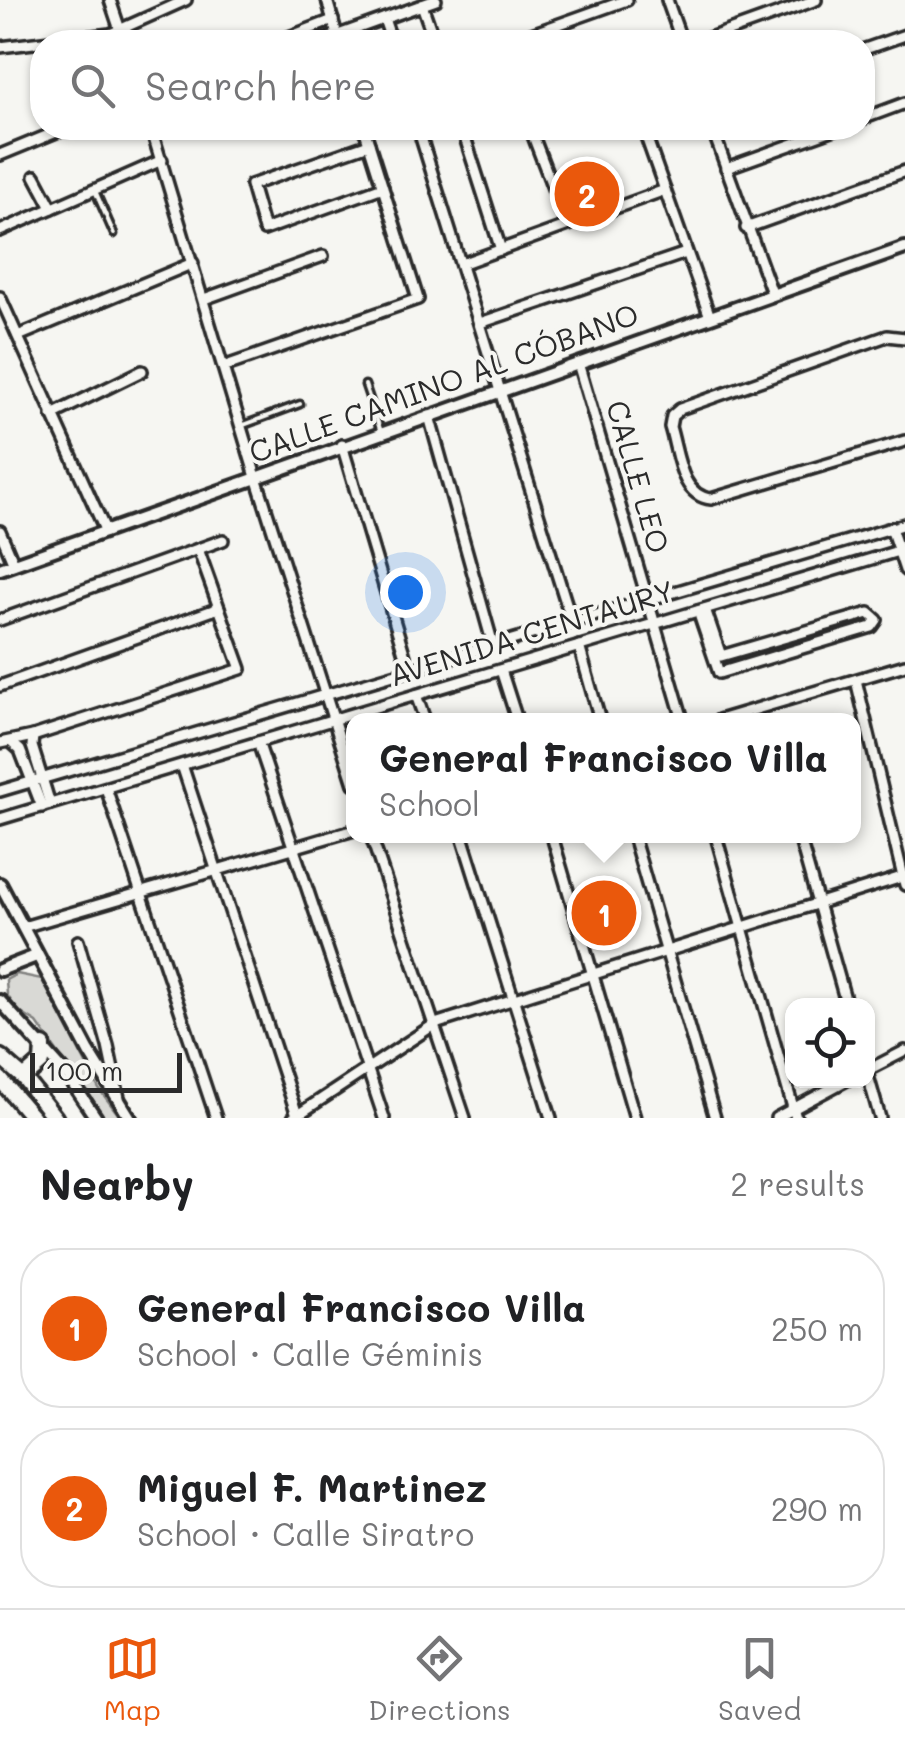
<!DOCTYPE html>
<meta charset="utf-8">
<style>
body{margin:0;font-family:Mali,sans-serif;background:#f2f2f2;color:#202124}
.controls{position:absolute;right:30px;bottom:30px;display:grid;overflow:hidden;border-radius:20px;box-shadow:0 2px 8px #0004}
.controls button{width:90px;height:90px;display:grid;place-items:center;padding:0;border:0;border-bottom:2px solid #e0e0e0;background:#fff;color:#202124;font:50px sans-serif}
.scale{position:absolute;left:30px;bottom:25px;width:152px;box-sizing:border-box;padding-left:10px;border:5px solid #2b2b2b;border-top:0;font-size:28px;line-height:35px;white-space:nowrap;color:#2b2b2b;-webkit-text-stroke:8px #f6f6f2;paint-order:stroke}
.you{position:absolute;left:405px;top:592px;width:35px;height:35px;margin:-25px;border:8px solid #fff;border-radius:50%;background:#1a73e8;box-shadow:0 0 0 15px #1a73e833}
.badge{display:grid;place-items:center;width:65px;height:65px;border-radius:50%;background:#ea580c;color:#fff;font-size:32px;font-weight:700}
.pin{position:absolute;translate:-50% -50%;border:5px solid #fff;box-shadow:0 2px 10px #0006}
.popup{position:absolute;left:346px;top:713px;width:515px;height:130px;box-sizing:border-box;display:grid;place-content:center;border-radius:20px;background:#fff;filter:drop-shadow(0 2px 8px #0005);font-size:32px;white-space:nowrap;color:#757577}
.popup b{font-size:38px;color:#202124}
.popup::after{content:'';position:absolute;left:50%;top:100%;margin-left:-20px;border:20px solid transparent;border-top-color:#fff}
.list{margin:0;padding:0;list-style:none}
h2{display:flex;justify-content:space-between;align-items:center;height:130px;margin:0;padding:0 40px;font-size:42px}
h2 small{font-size:32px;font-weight:400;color:#757577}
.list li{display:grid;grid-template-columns:65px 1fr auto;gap:30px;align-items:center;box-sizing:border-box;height:160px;margin:0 20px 20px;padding:0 20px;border:2px solid #e0e0e0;border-radius:40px}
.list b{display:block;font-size:38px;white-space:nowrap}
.list p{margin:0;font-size:32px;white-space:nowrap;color:#757577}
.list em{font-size:32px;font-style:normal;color:#757577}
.icon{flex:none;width:55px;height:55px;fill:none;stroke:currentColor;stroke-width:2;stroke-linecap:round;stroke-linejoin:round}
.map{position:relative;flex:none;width:905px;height:1118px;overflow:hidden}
.search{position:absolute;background:#fff;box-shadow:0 2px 8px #0004;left:30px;right:30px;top:30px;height:110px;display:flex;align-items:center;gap:25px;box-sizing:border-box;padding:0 35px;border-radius:40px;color:#757577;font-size:38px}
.sheet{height:490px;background:#fff}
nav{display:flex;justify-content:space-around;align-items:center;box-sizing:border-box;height:140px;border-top:2px solid #e0e0e0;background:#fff;font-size:28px;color:#757577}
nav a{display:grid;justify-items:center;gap:5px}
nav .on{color:#ea580c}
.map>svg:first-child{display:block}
.green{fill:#d9d9d5;stroke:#828280;stroke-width:2.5}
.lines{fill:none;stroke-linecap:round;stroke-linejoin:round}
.service-casing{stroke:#2b2b2b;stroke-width:11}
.minor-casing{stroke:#2b2b2b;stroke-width:16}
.tertiary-casing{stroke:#2b2b2b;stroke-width:18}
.primary-casing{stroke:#2b2b2b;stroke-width:21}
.service{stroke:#f6f6f2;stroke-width:4}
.minor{stroke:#f6f6f2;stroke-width:9}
.tertiary{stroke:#f6f6f2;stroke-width:10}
.primary{stroke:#f6f6f2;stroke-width:14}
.labels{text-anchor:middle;stroke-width:8;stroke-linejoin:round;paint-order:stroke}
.street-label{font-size:30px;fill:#2b2b2b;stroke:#f6f6f2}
</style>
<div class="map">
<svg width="905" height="1118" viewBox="0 0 905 1118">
<rect width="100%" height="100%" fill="#f6f6f2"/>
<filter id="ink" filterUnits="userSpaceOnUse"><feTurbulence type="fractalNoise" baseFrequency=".01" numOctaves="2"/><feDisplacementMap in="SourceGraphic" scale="20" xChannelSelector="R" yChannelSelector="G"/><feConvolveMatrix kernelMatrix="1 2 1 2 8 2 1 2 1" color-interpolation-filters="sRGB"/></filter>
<g filter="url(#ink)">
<!-- green -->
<polygon class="green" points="17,974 42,979 99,1089 121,1118 103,1118 37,1023 18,1011 7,995 6,980"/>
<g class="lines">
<defs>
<g id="service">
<polyline points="96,193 114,234"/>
<polyline points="365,385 381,432"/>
<polyline points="241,426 300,404"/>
</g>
<g id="minor">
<polyline points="110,0 124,42"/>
<polyline points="327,0 339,42"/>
<polyline points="667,0 682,42"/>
<polyline points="422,5 435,42"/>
<polyline points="384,19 392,42"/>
<polyline points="276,42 333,20"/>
<polyline points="319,42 436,0"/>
<polyline points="509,42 627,0"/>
<polyline points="698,42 816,0"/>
<polyline points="0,47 110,34 186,0"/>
<polyline points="862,50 905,35"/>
<polyline points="862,119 905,103"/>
<polyline points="151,128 256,477 354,784"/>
<polyline points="418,128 572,622"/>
<polyline points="462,128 501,250"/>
<polyline points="530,128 567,225"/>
<polyline points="643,128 710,317"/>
<polyline points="712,128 772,293"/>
<polyline points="369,144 251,185 264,230 383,187"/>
<polyline points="0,155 66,128"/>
<polyline points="726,168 838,128"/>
<polyline points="35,176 52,208"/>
<polyline points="746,228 905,171"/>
<polyline points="0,231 162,160"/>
<polyline points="461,264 665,190"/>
<polyline points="0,297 106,532"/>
<polyline points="204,299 323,256"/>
<polyline points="480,323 686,253"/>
<polyline points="18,336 193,263"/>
<path d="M905 338 887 336 680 409 672 416 670 427C678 452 680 496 711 499L905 441"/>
<polyline points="578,363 683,720"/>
<polyline points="223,367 418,299 364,128"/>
<polyline points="52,415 142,371"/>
<polyline points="429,416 493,645"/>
<polyline points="342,445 409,670"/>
<polyline points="891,528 905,570"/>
<polyline points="0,531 14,564"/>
<polyline points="698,611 719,673 872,627 877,620 869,613 721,656 705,609"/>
<polyline points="0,620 223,540"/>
<polyline points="579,646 600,720"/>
<polyline points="501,670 517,720"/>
<polyline points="856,680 905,885"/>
<polyline points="0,686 219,608"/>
<polyline points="416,695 425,720"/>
<polyline points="719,720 905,665"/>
<polyline points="33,736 32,746 50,804"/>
<polyline points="11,742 20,750 42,807"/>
<polyline points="258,742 384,1118"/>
<polyline points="0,743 33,736 241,669 198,549"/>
<polyline points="182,765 298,1118"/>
<polyline points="106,788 216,1118"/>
<polyline points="0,791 905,524"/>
<polyline points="0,819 905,549"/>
<polyline points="371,836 465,1118"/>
<polyline points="462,836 551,1118"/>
<polyline points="552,836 635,1118"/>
<polyline points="633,836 715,1118"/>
<polyline points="716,836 796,1118"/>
<polyline points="799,836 847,1006"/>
<polyline points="23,927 354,830"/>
<polyline points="78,941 108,1046 119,1098"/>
<polyline points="868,1070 905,1051"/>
<polyline points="868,1076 880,1118"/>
<polyline points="293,1118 435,1024 905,876"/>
<polyline points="776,1118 847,1080"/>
</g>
<g id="tertiary">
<polyline points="0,569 905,248"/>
<polyline points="0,884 89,1052 130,1118"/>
<polyline points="0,970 36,956"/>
<polyline points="0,1001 67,1075 96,1118"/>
</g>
<g id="primary">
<polyline points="0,1057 24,1078 55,1118"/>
<polyline points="24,1078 42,1062 43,1046"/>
<polyline points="0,1079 33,1118"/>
</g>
</defs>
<!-- service casing -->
<use href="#service" class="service-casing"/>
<!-- minor casing -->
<use href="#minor" class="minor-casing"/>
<!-- tertiary casing -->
<use href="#tertiary" class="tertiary-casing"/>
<!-- primary casing -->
<use href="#primary" class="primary-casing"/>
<!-- service -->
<use href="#service" class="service"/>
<!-- minor -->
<use href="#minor" class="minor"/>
<!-- tertiary -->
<use href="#tertiary" class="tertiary"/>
<!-- primary -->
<use href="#primary" class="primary"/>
</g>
</g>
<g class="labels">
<!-- street labels -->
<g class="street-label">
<text transform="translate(444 384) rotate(-20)" y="10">CALLE CAMINO AL CÓBANO</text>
<text transform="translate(637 477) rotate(74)" y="10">CALLE LEO</text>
<text transform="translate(532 634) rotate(-17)" y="10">AVENIDA CENTAURY</text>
</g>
</g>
</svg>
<div class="controls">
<button><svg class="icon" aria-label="locate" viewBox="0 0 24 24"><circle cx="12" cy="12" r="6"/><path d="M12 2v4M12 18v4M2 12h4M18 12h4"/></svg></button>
</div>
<div class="scale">100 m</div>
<div class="you"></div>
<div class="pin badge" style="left:604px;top:913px">1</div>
<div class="popup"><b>General Francisco Villa</b>School</div>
<div class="pin badge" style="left:587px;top:194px">2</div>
<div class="search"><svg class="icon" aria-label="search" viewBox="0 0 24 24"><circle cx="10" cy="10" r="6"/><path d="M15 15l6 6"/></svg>Search here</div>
</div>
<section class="sheet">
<h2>Nearby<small>2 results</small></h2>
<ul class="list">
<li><span class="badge">1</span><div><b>General Francisco Villa</b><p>School · Calle Géminis</p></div><em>250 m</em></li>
<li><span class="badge">2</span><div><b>Miguel F. Martinez</b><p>School · Calle Siratro</p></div><em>290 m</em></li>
</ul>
</section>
<nav>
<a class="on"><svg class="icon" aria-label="map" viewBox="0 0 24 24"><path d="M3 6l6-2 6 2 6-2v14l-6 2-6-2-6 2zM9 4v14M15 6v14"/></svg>Map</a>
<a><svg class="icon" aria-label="directions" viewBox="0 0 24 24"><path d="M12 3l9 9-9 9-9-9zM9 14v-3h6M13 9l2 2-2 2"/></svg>Directions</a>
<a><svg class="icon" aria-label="saved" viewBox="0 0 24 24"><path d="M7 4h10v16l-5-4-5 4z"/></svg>Saved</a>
</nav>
